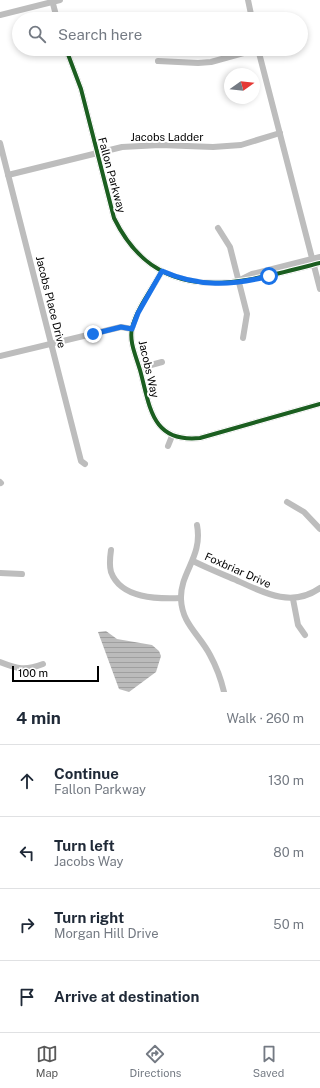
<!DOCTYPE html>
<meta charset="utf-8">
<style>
body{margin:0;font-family:"Public Sans",sans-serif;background:#f6f6f7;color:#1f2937}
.compass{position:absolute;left:224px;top:68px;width:36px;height:36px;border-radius:50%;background:#fff;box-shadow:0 2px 6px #0003;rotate:75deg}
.scale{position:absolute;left:12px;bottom:10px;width:87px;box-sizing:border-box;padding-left:4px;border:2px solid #000;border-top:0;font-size:11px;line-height:14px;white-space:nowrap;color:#000;-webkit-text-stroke:3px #fff;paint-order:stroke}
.stop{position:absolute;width:12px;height:12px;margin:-9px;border:3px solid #1a73e8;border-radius:50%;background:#fff}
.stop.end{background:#1a73e8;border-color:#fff;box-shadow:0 1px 4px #0008}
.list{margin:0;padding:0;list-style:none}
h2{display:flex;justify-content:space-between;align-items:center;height:52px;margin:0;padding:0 16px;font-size:17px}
h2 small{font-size:13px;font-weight:400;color:#747a83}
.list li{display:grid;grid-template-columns:26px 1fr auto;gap:12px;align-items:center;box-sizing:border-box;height:72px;padding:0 16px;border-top:1px solid #e0e1e3}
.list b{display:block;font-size:15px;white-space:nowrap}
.list p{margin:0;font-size:13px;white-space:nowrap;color:#747a83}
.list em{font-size:13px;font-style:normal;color:#747a83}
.icon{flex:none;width:22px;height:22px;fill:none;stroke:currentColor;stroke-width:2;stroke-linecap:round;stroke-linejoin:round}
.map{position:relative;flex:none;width:320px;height:692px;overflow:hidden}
.search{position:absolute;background:#fff;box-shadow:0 2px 6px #0003;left:12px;right:12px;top:12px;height:44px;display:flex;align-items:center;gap:10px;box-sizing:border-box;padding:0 14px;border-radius:22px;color:#747a83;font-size:15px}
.sheet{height:340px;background:#fff}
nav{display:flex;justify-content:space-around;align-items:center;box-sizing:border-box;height:56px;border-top:1px solid #e0e1e3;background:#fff;font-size:11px;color:#747a83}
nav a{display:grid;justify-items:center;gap:2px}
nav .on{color:#595959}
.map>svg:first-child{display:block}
.water{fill:url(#water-rules)}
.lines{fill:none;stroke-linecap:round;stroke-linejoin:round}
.minor{stroke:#bdbdbd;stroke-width:6}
.cycleway-casing{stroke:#fff;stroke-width:6}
.cycleway{stroke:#1b5e20;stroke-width:4}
.route{stroke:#1a73e8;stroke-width:5}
.labels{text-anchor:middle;stroke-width:4;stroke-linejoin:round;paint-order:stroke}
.street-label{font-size:11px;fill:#000;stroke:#fff}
</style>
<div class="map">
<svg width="320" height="692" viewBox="0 0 320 692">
<defs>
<pattern id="water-rules" width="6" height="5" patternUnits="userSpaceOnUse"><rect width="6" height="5" fill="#bbb"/><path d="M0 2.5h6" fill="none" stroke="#9f9f9f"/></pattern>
</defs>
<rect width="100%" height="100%" fill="#fff"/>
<!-- water -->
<polygon class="water" points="106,631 117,639 152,645 159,651 161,656 156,672 129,692 119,689 98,632"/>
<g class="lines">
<!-- minor -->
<g class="minor">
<polyline points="52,0 57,19"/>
<polyline points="248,0 252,19"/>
<polyline points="0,15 60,0"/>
<path d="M66 49 81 89 114 218C159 310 241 283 320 263"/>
<polyline points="258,49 320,289"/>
<polyline points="158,61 198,63 211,62 258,49"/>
<polyline points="0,143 81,461 85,464"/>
<polyline points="8,175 122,147 160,145 213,147 241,145 280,133"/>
<polyline points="218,228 230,247 247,314 243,338"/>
<path d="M162 271C152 289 137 308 132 328 129 342 136 356 140 370 150 406 151 443 200 438L320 404"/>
<polyline points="240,280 252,274 320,257"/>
<polyline points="0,356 121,327 132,329"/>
<polyline points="140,368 162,362"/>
<polyline points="168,446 172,436"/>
<polyline points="0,482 1,483"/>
<polyline points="287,502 304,512 320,529"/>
<path d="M197 525C203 557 180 572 181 599 182 624 199 634 210 655 216 666 221 679 224 692"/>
<path d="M111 550C110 557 109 565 111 572 121 599 158 599 181 598"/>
<path d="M193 561C207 568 222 574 236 580 264 593 292 608 320 588"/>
<polyline points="0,573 22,574"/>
<polyline points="293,599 298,625 305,635"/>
<path d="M0 662C18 669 25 671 43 664"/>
</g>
<defs>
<g id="cycleway">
<path d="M66 49 81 89 114 218C159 310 241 283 320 263"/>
<path d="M162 271C152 289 137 308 132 328 129 342 136 356 140 370 150 406 151 443 200 438L320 404"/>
</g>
</defs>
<!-- cycleway casing -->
<use href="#cycleway" class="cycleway-casing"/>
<!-- cycleway -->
<use href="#cycleway" class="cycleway"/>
</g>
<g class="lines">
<!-- route -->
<path class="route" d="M93 334 121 327 132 329 138 313 162 271C198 287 232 286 269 276"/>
</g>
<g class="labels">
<!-- street labels -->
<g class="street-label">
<text x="167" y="141">Jacobs Ladder</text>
<text transform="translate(112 175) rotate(75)" y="4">Fallon Parkway</text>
<text transform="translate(51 302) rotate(76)" y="4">Jacobs Place Drive</text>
<text transform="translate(149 369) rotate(77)" y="4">Jacobs Way</text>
<text transform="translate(238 570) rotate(24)" y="4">Foxbriar Drive</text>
</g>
</g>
</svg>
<svg class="compass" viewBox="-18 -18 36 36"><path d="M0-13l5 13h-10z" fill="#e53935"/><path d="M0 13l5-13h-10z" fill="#747a83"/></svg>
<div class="scale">100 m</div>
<div class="stop" style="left:269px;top:276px"></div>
<div class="stop end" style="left:93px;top:334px"></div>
<div class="search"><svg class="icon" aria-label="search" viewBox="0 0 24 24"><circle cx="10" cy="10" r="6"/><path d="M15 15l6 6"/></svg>Search here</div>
</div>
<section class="sheet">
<h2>4 min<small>Walk · 260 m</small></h2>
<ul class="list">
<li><svg class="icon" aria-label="ahead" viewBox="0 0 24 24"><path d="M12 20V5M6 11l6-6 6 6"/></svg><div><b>Continue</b><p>Fallon Parkway</p></div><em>130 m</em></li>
<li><svg class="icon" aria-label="left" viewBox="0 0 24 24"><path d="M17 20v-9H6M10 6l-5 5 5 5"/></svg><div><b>Turn left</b><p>Jacobs Way</p></div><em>80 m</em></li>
<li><svg class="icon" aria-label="right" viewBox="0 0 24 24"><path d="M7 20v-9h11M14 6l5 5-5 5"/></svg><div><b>Turn right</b><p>Morgan Hill Drive</p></div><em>50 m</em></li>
<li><svg class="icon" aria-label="arrive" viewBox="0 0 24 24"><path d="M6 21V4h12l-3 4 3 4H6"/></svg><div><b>Arrive at destination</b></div></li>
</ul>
</section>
<nav>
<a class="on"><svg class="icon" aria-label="map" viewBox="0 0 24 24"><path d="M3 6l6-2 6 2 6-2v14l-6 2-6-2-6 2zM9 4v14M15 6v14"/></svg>Map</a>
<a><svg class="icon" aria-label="directions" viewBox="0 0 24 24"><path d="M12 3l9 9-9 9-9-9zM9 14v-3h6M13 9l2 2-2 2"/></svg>Directions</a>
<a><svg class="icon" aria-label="saved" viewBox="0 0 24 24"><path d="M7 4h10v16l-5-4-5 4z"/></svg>Saved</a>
</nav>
